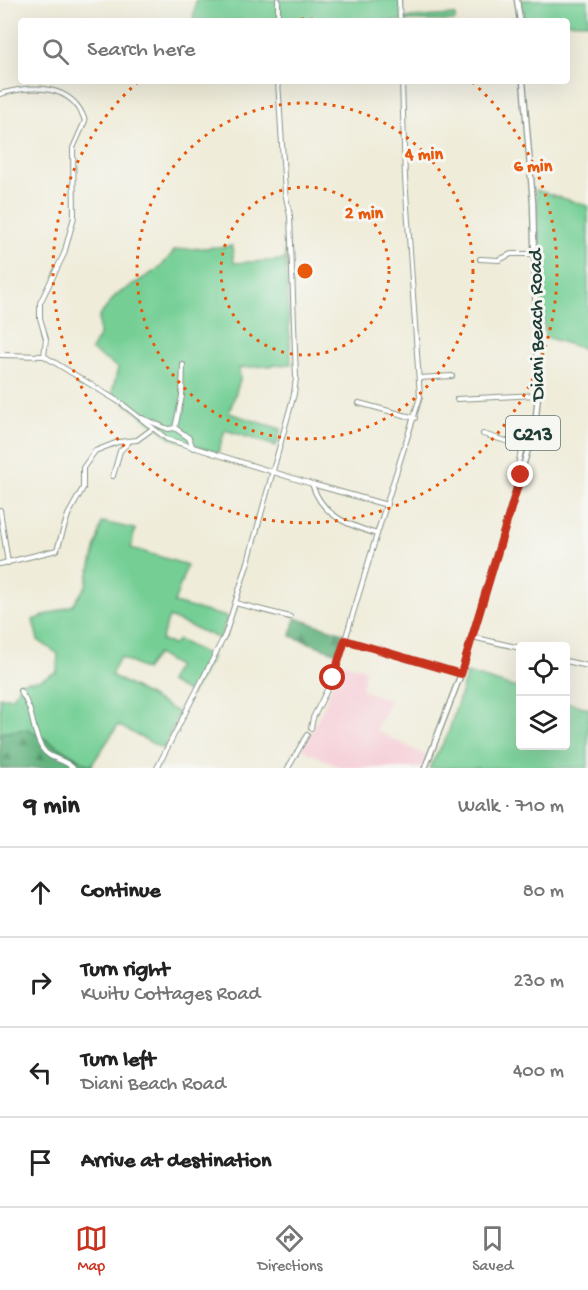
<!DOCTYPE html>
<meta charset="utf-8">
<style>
body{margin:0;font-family:"Gochi Hand",sans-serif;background:#f2f2f2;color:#222}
.controls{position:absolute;right:18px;bottom:18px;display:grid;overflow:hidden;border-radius:6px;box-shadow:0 6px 24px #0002}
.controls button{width:54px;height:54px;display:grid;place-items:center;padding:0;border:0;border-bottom:2px solid #e0e0e0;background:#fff;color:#222;font:30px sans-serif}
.stop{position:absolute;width:18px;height:18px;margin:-14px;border:4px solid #c8321e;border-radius:50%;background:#fff}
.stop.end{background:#c8321e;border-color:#fff;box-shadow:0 2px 6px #0008}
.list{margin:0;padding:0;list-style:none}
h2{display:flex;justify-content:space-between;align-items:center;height:78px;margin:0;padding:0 24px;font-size:26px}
h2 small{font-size:20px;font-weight:400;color:#767676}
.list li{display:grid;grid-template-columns:39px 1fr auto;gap:18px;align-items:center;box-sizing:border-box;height:90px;padding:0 24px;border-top:2px solid #e0e0e0}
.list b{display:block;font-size:22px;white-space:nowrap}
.list p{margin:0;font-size:20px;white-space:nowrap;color:#767676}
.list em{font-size:20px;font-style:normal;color:#767676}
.icon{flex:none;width:33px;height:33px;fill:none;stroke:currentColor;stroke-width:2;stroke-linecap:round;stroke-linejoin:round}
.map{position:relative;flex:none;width:588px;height:768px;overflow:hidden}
.search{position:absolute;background:#fff;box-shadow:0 6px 24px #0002;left:18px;right:18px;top:18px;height:66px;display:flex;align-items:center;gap:15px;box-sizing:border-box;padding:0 21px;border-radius:6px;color:#767676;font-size:22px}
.sheet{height:438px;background:#fff}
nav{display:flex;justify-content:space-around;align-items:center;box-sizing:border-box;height:84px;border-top:2px solid #e0e0e0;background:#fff;font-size:16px;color:#767676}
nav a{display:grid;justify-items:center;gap:3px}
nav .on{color:#c8321e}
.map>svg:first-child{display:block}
.built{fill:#f6cfd8}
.grass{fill:#75cf95;stroke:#4a8664;stroke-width:1.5}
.forest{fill:url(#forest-firs);stroke:#407859;stroke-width:1.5}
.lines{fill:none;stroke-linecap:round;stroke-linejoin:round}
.minor-casing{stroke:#879486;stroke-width:6}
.major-casing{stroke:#879486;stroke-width:7}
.minor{stroke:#fff;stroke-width:4}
.major{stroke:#fff;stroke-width:4.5}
.route{stroke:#c8321e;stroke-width:8}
.ring{fill:none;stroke:#e8590c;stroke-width:3;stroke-dasharray:3 6}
.labels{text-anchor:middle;stroke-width:6;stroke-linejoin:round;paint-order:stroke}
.shield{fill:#f6f6f2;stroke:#60746d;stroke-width:1.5}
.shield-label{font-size:20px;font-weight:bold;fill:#1f3d34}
.street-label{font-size:21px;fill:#1f3d34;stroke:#f6f6f2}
.centre{fill:#e8590c;stroke:#f6f6f2;stroke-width:3}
.ring-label{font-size:18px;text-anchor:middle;font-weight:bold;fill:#e8590c;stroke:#f6f6f2;stroke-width:6;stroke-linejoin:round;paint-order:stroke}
</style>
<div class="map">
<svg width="588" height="768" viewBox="0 0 588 768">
<defs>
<pattern id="forest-firs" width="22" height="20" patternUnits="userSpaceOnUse" patternTransform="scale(1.5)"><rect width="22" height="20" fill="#60b27e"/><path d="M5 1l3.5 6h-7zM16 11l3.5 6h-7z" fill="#4f9268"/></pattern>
</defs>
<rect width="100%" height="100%" fill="#f6f6f2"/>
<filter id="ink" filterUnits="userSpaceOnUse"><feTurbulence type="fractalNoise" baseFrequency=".0167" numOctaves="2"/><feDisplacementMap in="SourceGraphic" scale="12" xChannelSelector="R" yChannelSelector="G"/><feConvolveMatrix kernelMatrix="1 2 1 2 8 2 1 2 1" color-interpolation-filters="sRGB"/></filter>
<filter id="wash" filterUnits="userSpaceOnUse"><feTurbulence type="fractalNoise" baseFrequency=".008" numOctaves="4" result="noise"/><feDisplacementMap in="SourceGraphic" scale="24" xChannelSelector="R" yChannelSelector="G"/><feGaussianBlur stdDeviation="1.35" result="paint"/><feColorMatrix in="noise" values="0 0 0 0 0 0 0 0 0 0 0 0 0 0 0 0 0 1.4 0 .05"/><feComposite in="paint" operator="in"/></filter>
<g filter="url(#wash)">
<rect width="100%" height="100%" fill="#efecd9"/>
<!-- built -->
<polygon class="built" points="340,662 365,669 362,690 390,700 376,730 428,757 422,768 342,768 302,749 324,707"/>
<!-- grass -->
<g class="grass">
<polygon points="196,0 402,0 403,18 455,15 455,21 193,21"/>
<polygon points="522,0 588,0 588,23 523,21"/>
<polygon points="536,190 588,206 588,350 545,337"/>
<polygon points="285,241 291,364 239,368 240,380 229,413 281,429 276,446 225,430 218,453 172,438 112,393 118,368 91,350 99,336 99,317 116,295 160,268 175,250 232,246 234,263 285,260"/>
<polygon points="102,522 135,529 131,548 187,565 174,603 227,617 220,639 169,617 161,640 173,645 178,640 212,657 191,694 169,682 177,666 157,654 145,670 120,657 111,675 179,713 163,749 118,725 91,766 28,729 0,733 0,697 13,697 21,682 39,680 57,672 58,654 38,640 33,620 73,605 86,586"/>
<polygon points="467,673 520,689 520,746 566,746 566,702 588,708 588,768 429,768 448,734"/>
</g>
<!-- forest -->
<g class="forest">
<polygon points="295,618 343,633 337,653 291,636"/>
<polygon points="28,729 94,768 0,768 0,733"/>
</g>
</g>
<g filter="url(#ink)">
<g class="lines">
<defs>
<g id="minor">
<polyline points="278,0 278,21"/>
<polyline points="399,0 400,21"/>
<path d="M0 94C31 85 73 83 85 121L73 148 74 217 64 254 40 303V318L46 339 44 356"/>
<polyline points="480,259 499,260 511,254 533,254"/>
<path d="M0 355 44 356 121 403 167 439 312 484C322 516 348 525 377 534L345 640 461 674"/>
<polyline points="419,378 452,376"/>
<polyline points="457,399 538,395"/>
<polyline points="359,403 415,418"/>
<polyline points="142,418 168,429 175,428 182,396 183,365"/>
<polyline points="175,428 189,438 193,448"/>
<polyline points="483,434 522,446 518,465 520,475"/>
<polyline points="113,476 120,451 128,443"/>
<polyline points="312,484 387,505"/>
<polyline points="0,510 8,563"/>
<polyline points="377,534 420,397 405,178 402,81"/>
<polyline points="0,564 57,550 68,515 83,488 83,468 95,451 118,442 137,440 152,429"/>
<polyline points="235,603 290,617"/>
<polyline points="472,637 520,648"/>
<polyline points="566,661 588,666"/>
<path d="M20 691C35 711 31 730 42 748 49 760 64 758 73 768"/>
<polyline points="311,728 313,718 333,678 345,640"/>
<polyline points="157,768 225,635 248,562 294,394 296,378 290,216 285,192 278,81"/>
<polyline points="288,768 307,735"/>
</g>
<g id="major">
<polyline points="517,0 520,21"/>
<polyline points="425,768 461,674 535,426 538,395 533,203 523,81"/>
</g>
</defs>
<!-- minor casing -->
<use href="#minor" class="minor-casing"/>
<!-- major casing -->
<use href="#major" class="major-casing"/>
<!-- minor -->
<use href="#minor" class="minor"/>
<!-- major -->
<use href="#major" class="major"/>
</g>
</g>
<g class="lines" filter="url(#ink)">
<!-- route -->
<polyline class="route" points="333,678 345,640 461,674 521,475"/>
</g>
<!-- distance rings -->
<g class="ring">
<circle cx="305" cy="271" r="84"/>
<circle cx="305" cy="271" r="168"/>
<path d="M274 21A252 252 0 0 1 336 21M472 82A252 252 0 1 1 138 82"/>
</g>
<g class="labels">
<!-- shield labels -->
<rect class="shield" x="506" y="416" width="54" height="34" rx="4.5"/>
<g class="shield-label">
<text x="533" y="440">C213</text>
</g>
<!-- street labels -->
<g class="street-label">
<text transform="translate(535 325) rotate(-91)" y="7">Diani Beach Road</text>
</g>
</g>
<circle cx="305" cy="271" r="9" class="centre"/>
<g class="ring-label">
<text x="424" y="159">4 min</text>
<text x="533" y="171">6 min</text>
<text x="364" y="218">2 min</text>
</g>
</svg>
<div class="controls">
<button><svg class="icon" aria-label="locate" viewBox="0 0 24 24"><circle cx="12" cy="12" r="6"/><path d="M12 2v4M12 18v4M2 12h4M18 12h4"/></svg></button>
<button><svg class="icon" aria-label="layers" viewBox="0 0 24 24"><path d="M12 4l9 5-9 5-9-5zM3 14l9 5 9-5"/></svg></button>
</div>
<div class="stop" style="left:333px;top:678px"></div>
<div class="stop end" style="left:521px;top:475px"></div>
<div class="search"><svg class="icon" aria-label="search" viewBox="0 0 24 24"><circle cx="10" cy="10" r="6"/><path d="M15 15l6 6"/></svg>Search here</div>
</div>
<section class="sheet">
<h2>9 min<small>Walk · 710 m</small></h2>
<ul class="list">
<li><svg class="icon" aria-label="ahead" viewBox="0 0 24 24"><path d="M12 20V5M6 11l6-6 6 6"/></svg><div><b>Continue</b></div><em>80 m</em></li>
<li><svg class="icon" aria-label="right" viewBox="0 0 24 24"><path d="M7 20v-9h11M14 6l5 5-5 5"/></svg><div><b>Turn right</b><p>Kwitu Cottages Road</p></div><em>230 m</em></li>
<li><svg class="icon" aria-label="left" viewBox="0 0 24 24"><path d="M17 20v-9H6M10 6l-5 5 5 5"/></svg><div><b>Turn left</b><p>Diani Beach Road</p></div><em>400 m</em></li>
<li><svg class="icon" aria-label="arrive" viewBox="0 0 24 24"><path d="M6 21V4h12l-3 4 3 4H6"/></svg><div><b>Arrive at destination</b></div></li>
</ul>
</section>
<nav>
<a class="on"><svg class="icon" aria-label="map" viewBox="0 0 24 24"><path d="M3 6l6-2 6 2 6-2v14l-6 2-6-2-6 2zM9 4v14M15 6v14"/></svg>Map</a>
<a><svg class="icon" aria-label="directions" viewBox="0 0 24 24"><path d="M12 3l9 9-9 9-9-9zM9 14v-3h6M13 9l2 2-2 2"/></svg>Directions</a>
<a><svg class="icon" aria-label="saved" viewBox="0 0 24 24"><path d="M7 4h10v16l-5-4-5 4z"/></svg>Saved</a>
</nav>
